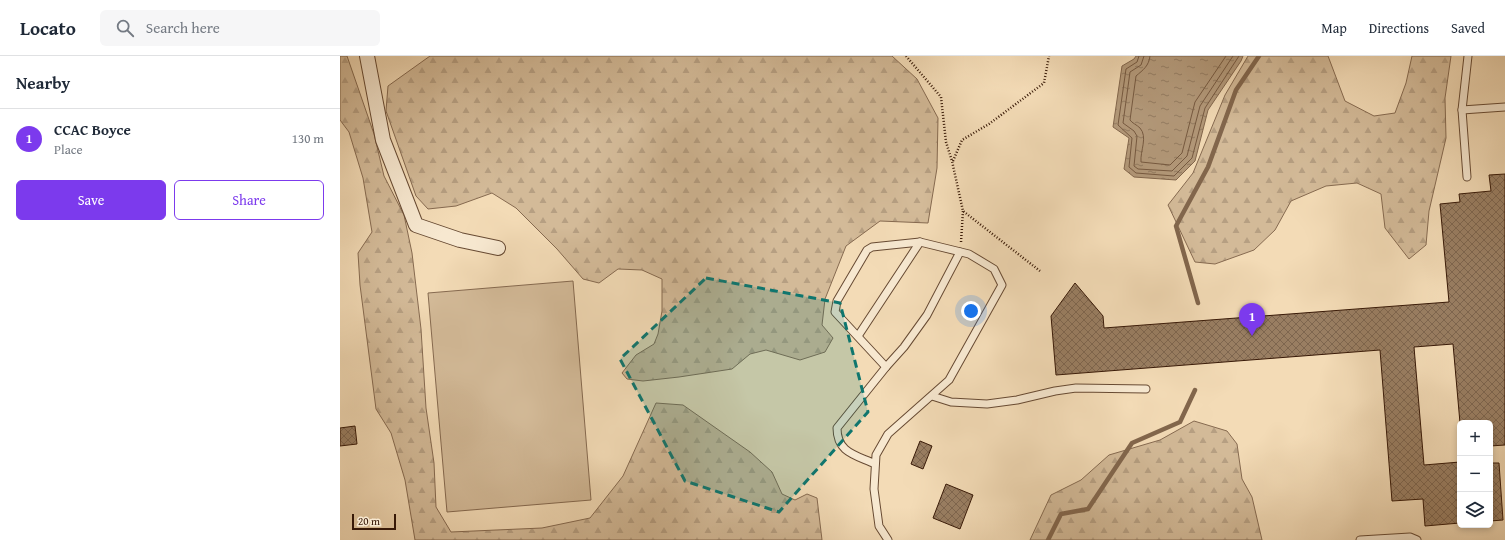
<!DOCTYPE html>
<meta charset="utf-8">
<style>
body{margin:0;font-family:"Gentium Book Plus",serif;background:#f6f6f7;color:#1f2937}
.controls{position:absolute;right:12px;bottom:12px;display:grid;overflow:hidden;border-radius:6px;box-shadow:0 2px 6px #0003}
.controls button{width:36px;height:36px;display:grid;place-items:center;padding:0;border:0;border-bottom:1px solid #e0e1e3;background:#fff;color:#1f2937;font:20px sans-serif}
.scale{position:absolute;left:12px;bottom:10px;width:44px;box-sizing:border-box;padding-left:4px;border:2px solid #381907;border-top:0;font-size:11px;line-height:14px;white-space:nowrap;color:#381907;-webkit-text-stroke:3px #f7e8d0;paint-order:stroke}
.you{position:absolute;left:631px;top:255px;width:14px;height:14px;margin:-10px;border:3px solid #fff;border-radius:50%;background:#1a73e8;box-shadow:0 0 0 6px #1a73e833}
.badge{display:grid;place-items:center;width:26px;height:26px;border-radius:50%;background:#7c3aed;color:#fff;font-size:13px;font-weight:700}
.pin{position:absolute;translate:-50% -33px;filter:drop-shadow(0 1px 2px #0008)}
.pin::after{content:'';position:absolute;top:21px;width:14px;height:12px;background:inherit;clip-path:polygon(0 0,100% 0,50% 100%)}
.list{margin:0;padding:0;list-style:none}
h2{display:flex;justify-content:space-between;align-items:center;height:52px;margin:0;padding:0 16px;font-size:17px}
h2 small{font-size:13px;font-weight:400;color:#747a83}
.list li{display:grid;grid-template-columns:26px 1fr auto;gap:12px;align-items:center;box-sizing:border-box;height:60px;padding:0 16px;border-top:1px solid #e0e1e3}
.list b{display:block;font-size:15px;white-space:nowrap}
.list p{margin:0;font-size:13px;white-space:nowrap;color:#747a83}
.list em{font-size:13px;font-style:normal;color:#747a83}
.actions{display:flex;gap:8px;padding:12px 16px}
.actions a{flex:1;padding:9px 0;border:1px solid #7c3aed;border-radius:6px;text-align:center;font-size:14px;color:#7c3aed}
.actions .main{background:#7c3aed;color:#fff}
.icon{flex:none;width:22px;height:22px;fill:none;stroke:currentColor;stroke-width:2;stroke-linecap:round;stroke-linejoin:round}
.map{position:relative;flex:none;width:1165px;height:484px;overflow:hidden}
header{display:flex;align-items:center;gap:24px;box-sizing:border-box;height:56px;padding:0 20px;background:#fff;border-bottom:1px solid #e0e1e3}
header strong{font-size:19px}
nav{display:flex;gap:22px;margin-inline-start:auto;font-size:14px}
.search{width:280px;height:36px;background:#f6f6f7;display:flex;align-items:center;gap:10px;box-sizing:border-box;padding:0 14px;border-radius:6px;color:#747a83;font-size:15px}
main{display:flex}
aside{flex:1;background:#fff}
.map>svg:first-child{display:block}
.green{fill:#d3ba98;stroke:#866a50}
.forest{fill:url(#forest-firs);stroke:#866a50}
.water{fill:url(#water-ripples);stroke:#82664c}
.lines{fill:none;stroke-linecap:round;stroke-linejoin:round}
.shore{stroke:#765940;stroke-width:1}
.stream{stroke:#82664c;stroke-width:4.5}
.building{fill:url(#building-cross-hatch);stroke:#381907}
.service-casing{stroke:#674a33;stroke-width:9}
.minor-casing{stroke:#674a33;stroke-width:16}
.path{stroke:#381907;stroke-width:2.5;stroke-dasharray:1 2;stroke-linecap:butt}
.service{stroke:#f7e8d0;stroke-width:7}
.minor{stroke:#f7e8d0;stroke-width:14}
.marked{fill:#0f766e;fill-opacity:0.2;stroke:#0f766e;stroke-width:3;stroke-dasharray:8 5;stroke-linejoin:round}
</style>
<header>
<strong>Locato</strong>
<div class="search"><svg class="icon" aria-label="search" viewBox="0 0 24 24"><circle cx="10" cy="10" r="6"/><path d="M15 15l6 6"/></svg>Search here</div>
<nav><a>Map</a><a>Directions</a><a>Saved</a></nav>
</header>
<main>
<aside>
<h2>Nearby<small></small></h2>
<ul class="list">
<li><span class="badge">1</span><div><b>CCAC Boyce</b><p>Place</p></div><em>130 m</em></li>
</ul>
<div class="actions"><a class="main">Save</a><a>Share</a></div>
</aside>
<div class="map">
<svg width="1165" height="484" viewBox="0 0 1165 484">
<defs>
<pattern id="forest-firs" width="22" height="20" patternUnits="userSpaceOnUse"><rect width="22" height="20" fill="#d3ba98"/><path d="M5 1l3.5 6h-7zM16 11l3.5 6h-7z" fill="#b69f82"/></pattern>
<pattern id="water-ripples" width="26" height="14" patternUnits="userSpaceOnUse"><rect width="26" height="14" fill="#b3997a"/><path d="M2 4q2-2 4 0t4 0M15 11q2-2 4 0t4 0" fill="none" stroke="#937c62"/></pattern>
<pattern id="building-cross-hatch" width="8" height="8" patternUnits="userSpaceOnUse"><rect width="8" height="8" fill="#997e62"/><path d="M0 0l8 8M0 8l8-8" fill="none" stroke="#7e664f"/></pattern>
</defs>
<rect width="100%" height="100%" fill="#f3dbb6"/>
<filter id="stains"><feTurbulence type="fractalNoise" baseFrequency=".005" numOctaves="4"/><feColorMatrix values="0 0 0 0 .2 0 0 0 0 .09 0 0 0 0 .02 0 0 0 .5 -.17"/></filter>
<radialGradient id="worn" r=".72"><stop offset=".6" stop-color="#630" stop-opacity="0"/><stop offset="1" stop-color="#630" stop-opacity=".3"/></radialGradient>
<!-- green -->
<polygon class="green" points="233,225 251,444 107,456 88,237"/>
<!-- forest -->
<g class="forest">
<polygon points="0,0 7,0 34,78 44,120 64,159 72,197 81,273 86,352 94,407 96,451 111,476 202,472 250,462 283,420 316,347 343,349 410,396 432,416 442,438 455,444 467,438 477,442 482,484 75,484 65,424 51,377 36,353 20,229 18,197 32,176 23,122 9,76 0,64"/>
<polygon points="90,0 552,0 577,23 598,62 597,112 588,167 540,165 506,190 485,243 482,269 493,282 485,296 460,304 426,294 410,298 392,313 339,321 303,325 287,323 282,317 296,299 314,288 318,278 322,255 322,223 302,214 278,213 259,227 243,223 217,193 176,152 152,137 116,150 88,153 76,140 46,55 48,30"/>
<polygon points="908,0 988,0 1005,45 1034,60 1055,57 1066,27 1072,0 1111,0 1105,42 1106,82 1089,155 1086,189 1069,203 1045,172 1041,138 1017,127 986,130 951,145 935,174 914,194 875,208 855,206 828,149 853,117 885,39"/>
<polygon points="854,365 887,375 897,388 902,423 912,441 922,484 690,484 711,439 741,424 769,399 820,384"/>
</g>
<!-- water -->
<polygon class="water" points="796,0 903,0 901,5 868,54 855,105 836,124 794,121 784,113 789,82 773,71 782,10 794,3"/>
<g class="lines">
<!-- shore -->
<g class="shore">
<polyline points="799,0 797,6 786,13 778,69 792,82 789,111 796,117 834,120 852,102 865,52 899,0"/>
<polyline points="804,0 801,9 790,16 783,67 794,75 797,80 794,110 798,113 832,115 847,100 860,50 893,0"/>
<path d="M810 0C809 10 803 14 796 20L790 64C792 67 797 69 800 72 808 81 800 95 801 106L830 109 842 97 855 46 886 0"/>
</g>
<!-- stream -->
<g class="stream">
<polyline points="858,247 836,170 868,111 896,34 919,0"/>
<polyline points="708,484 721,458 748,453 792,387 840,366 855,334"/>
</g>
</g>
<!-- building -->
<g class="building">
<polygon points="1165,118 1165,389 1150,390 1150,367 1120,367 1113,288 1074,291 1084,409 1120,406 1120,467 1085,470 1083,443 1052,445 1040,294 716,319 711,260 735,227 763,260 764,272 1109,246 1100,148 1120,146 1119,138 1151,135 1149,119"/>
<polygon points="15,370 17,388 0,390 0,372"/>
<polygon points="580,385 592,390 583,413 571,408"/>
<polygon points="1150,407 1159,407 1163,464 1150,465"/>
<polygon points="606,428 633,439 620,473 593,462"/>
</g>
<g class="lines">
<defs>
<g id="service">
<polyline points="1122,54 1165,51"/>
<polyline points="1127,121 1122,54 1128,0"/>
<polyline points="518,280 580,186"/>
<polyline points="546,311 564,291 587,259 620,196"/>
<polyline points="592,340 611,346 647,348 677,344 715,335 736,332 806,333"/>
<path d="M535 408C516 399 497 397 497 372L546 311 495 256 497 245 527 194 532 191 580 186 629 198 654 213 662 229 609 324 548 378 536 399 534 433 539 470 548 484"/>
<polyline points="1020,484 1070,481 1077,484"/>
</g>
<polyline id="minor" points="27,0 43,84 76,169 120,184 158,192"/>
</defs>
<!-- service casing -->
<use href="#service" class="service-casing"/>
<!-- minor casing -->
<use href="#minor" class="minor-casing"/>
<!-- path -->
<g class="path">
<polyline points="566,0 601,41 606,86 612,105 623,155 700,215"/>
<polyline points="613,105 622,84 649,68 704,27 709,0"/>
<polyline points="621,186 623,155"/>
</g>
<!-- service -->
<use href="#service" class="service"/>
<!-- minor -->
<use href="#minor" class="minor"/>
</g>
<!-- marked area -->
<path class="marked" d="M366 222 500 247 528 356 439 456 345 425 280 303Z"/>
<rect width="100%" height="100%" filter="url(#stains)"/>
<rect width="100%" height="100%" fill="url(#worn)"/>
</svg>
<div class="controls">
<button>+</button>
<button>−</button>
<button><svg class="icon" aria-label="layers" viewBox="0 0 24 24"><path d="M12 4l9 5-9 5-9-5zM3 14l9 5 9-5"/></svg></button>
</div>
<div class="scale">20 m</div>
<div class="you"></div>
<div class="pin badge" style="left:912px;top:280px">1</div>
</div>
</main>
